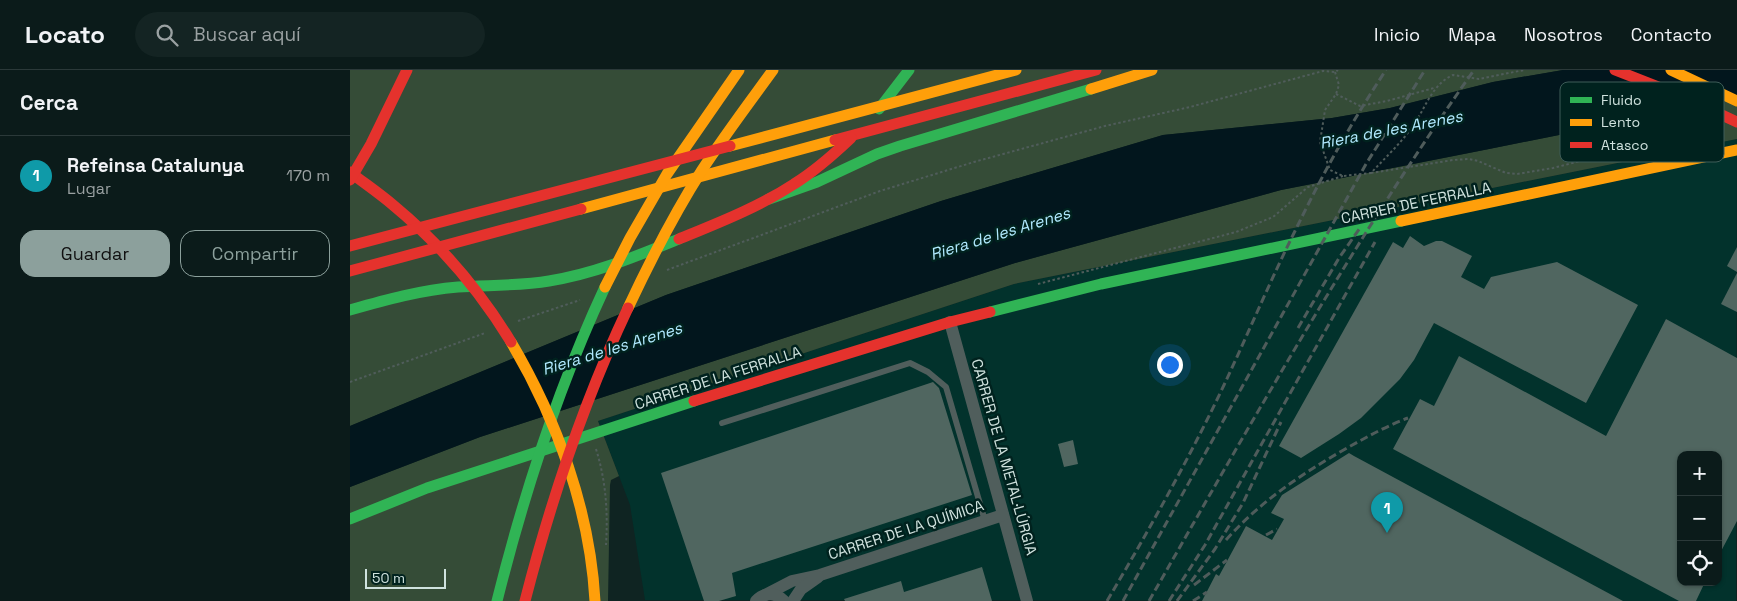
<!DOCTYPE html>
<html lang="es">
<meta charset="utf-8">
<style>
body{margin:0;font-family:"Space Grotesk",sans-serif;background:#142423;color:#f1f3f6}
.controls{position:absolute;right:15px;bottom:15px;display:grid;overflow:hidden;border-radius:10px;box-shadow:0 1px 4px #0004}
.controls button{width:45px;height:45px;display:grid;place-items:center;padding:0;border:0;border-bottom:1px solid #2b3939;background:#0b1b1a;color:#f1f3f6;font:25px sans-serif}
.scale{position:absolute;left:15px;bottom:12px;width:81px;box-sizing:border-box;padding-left:5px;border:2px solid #cfe2de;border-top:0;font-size:14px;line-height:18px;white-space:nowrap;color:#cfe2de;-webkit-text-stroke:4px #00221e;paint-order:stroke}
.you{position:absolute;left:819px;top:294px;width:18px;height:18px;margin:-12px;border:4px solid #fff;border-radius:50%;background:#1a73e8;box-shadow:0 0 0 8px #1a73e833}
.badge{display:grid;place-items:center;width:32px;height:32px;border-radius:50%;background:#8ca09c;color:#fff;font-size:16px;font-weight:700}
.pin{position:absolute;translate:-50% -41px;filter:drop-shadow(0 1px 2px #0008)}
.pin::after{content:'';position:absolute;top:26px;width:18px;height:15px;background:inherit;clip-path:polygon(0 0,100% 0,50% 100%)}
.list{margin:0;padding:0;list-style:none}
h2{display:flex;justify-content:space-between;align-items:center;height:65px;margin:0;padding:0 20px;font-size:21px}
h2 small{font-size:16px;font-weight:400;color:#9aa1a2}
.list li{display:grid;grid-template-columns:32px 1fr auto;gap:15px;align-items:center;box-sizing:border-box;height:80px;padding:0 20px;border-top:1px solid #2b3939}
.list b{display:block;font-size:19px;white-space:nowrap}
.list p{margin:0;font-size:16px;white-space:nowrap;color:#9aa1a2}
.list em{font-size:16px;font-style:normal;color:#9aa1a2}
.actions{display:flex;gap:10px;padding:15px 20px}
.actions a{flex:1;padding:11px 0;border:1px solid #8ca09c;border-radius:15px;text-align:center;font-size:18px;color:#8ca09c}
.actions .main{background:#8ca09c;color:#111}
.icon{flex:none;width:28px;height:28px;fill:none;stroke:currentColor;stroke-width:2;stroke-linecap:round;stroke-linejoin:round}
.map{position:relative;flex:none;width:1387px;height:531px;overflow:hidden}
header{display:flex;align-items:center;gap:30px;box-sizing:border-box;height:70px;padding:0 25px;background:#0b1b1a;border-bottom:1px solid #2b3939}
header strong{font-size:24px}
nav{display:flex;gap:28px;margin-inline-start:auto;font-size:18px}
.search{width:350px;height:45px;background:#142423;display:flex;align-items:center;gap:12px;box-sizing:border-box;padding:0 18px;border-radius:28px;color:#9aa1a2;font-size:19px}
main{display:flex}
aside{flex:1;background:#0b1b1a}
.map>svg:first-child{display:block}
.built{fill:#02322c;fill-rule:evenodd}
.green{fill:#354c37}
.water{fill:#02161d}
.building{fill:#506660}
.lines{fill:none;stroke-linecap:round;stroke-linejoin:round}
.path{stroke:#505d5b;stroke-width:2;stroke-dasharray:2.5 2.5;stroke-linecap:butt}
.lane{stroke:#505e5c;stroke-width:6}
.street{stroke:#505e5c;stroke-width:12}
.fast{stroke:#30b455;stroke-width:11}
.slow{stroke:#ff9f0a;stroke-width:11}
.jam{stroke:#e5322d;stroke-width:11}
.rail{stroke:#4f5c5b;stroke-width:3;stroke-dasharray:8 4;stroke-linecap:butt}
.labels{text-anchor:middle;stroke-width:5;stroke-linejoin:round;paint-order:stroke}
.street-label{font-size:15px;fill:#cfe2de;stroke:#00221e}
.water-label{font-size:16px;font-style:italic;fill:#b0e9fe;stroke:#00221e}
.key{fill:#00221e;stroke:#3e5c58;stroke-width:1}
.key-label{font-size:14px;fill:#cfe2de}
</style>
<header>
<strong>Locato</strong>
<div class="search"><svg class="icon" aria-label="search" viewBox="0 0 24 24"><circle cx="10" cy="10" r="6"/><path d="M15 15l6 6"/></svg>Buscar aquí</div>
<nav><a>Inicio</a><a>Mapa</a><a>Nosotros</a><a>Contacto</a></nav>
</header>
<main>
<aside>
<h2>Cerca<small></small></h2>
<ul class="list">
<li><span class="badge" style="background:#0f9aa8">1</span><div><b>Refeinsa Catalunya</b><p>Lugar</p></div><em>170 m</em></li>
</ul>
<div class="actions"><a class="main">Guardar</a><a>Compartir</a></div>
</aside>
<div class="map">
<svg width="1387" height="531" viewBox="0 0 1387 531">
<rect width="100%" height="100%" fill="#0f2422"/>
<!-- built -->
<path class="built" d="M1387 69 1386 531 295 530 280 435 248 351 664 214ZM1331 385H1368V512H1331Z"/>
<!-- green -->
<g class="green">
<polygon points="0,0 1213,0 1143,12 1040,38 982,48 813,65 591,131 316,225 0,356"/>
<polygon points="1387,26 1387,69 664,214 248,351 269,406 261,410 260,415 258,531 0,531 0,417 130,367 665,193 931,120 1139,79 1299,47"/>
</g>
<!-- water -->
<polygon class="water" points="1213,0 1387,0 1387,26 1299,47 1139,79 931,120 665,193 130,367 0,417 0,356 316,225 591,131 813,65 982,48 1040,38 1143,12"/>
<!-- building -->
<g class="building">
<polygon points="1060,166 1074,176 1086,171 1092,171 1122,186 1111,207 1134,219 1141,207 1207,192 1288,235 1236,333 1084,253 1064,290 1050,309 1011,348 989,364 951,388 929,376 1043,172 1053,178"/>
<polygon points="1387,177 1387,202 1377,196"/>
<polygon points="1387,203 1387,242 1371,234"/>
<polygon points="1316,249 1387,288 1387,451 1368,487 1368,385 1331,385 1331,512 1355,512 1346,531 1329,531 1043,379 1070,329 1084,336 1109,286 1256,366"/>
<polygon points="583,312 589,318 622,425 382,503 386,526 369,531 354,531 311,403"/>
<polygon points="723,370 728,394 714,397 708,374"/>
<polygon points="999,383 1004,386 1273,531 852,531 866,504 869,506 896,456 922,470 934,449 921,443 932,425"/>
<polygon points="632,497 642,531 495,531 494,529 551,511 554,522"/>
</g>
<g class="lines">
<!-- path -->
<g class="path">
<path d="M985 2 989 15 986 24 975 40 970 72 980 100 993 106 1021 103C1035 88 1051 73 1063 56 1075 39 1082 14 1103 5L1129 9 1174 0"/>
<polyline points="986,24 1010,36 1037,31 1084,18"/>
<polyline points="1021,103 1103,90 1119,89 1128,91 1156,103 1167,104 1203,98 1254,85 1368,62"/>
<polyline points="317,200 530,121 624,92 755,56 840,37 973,1 985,2 988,0"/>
<polyline points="688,214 886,162 923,147 958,117 993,106"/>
<polyline points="168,251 230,230"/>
<polyline points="0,312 135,263"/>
<path d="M246 379C256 411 258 442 256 475"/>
</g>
<!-- lane -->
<polyline class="lane" points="372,353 560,293 578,302 596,317 635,451"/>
<!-- street -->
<g class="street">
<polyline points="600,252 677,531"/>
<polyline points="415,525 442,511 470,505 653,445"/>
<path d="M406 531C415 522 425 522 434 531"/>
<polyline points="443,531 451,519 468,507"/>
</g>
<!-- fast -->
<g class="fast">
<polyline points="529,39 559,0"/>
<polyline points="419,129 467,112 527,84 550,76 741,19"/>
<path d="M0 240C35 230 71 220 108 217 138 215 169 216 199 211 244 204 287 186 329 169"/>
<polyline points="640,242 751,214 1051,151"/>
<polyline points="0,449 77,418 344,331"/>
<path d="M147 531C174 423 208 318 255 217"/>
</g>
<!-- slow -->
<g class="slow">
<polyline points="1321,0 1387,31"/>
<polyline points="741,19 802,0"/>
<polyline points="380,76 666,0"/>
<polyline points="231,139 485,70"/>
<polyline points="1051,151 1387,80"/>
<polyline points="255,217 280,168 317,104 389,0"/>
<path d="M278 238C300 191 324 144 352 100 374 66 399 33 423 0"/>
<path d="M161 272C207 350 240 440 245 531"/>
</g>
<!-- jam -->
<g class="jam">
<polyline points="1265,0 1329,25 1387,52"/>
<polyline points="485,70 746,0"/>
<path d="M0 102C14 113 29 123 43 135 89 173 130 221 161 272"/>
<polyline points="0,110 21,74 57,0"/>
<path d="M329 169C368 153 409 137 444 114 465 101 483 85 501 68"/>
<polyline points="0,176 380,76"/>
<polyline points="0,201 231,139"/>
<polyline points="344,331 600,252 640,242"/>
<path d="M175 531C201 430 233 333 278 238"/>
</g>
<!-- rail -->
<g class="rail">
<polyline points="948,258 989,188 1010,158"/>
<polyline points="916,465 927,459"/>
<path d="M876 470C909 433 947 407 990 382 1013 369 1034 357 1058 348"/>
<polyline points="844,515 877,490"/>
<path d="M757 531C799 460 839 389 874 315 898 264 920 211 945 161 972 105 1002 51 1036 0"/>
<polyline points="773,531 1016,94 1075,0"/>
<path d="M799 531C902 351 1004 170 1124 0"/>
<polyline points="819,531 855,475 1025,172"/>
<polyline points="827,531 865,479 893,433 931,352"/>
<polyline points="843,531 857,522"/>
</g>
</g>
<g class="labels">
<!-- street labels -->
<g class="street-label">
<text transform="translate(1066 133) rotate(-12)" y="5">CARRER DE FERRALLA</text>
<text transform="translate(368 308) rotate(-18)" y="5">CARRER DE LA FERRALLA</text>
<text transform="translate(654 387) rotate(74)" y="5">CARRER DE LA METAL·LÚRGIA</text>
<text transform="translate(556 460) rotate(-18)" y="5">CARRER DE LA QUÍMICA</text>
</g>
<!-- water labels -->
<g class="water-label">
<text transform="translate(1041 59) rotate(-11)" y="6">Riera de les Arenes</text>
<text transform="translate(650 163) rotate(-17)" y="6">Riera de les Arenes</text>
<text transform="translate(262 278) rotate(-17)" y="6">Riera de les Arenes</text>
</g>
</g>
<!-- legend -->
<rect x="1210" y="12" width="164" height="80" rx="8" class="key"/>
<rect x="1220" y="27" width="22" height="6" fill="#30b455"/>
<rect x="1220" y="49" width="22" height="7" fill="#ff9f0a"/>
<rect x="1220" y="72" width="22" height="6" fill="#e5322d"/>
<g class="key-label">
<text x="1251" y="35">Fluido</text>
<text x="1251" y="57">Lento</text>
<text x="1251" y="80">Atasco</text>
</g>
</svg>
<div class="controls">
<button>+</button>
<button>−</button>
<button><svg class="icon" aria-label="locate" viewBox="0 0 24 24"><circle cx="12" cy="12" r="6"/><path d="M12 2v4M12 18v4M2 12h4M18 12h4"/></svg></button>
</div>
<div class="scale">50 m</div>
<div class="you"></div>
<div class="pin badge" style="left:1037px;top:463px;background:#0f9aa8">1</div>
</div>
</main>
